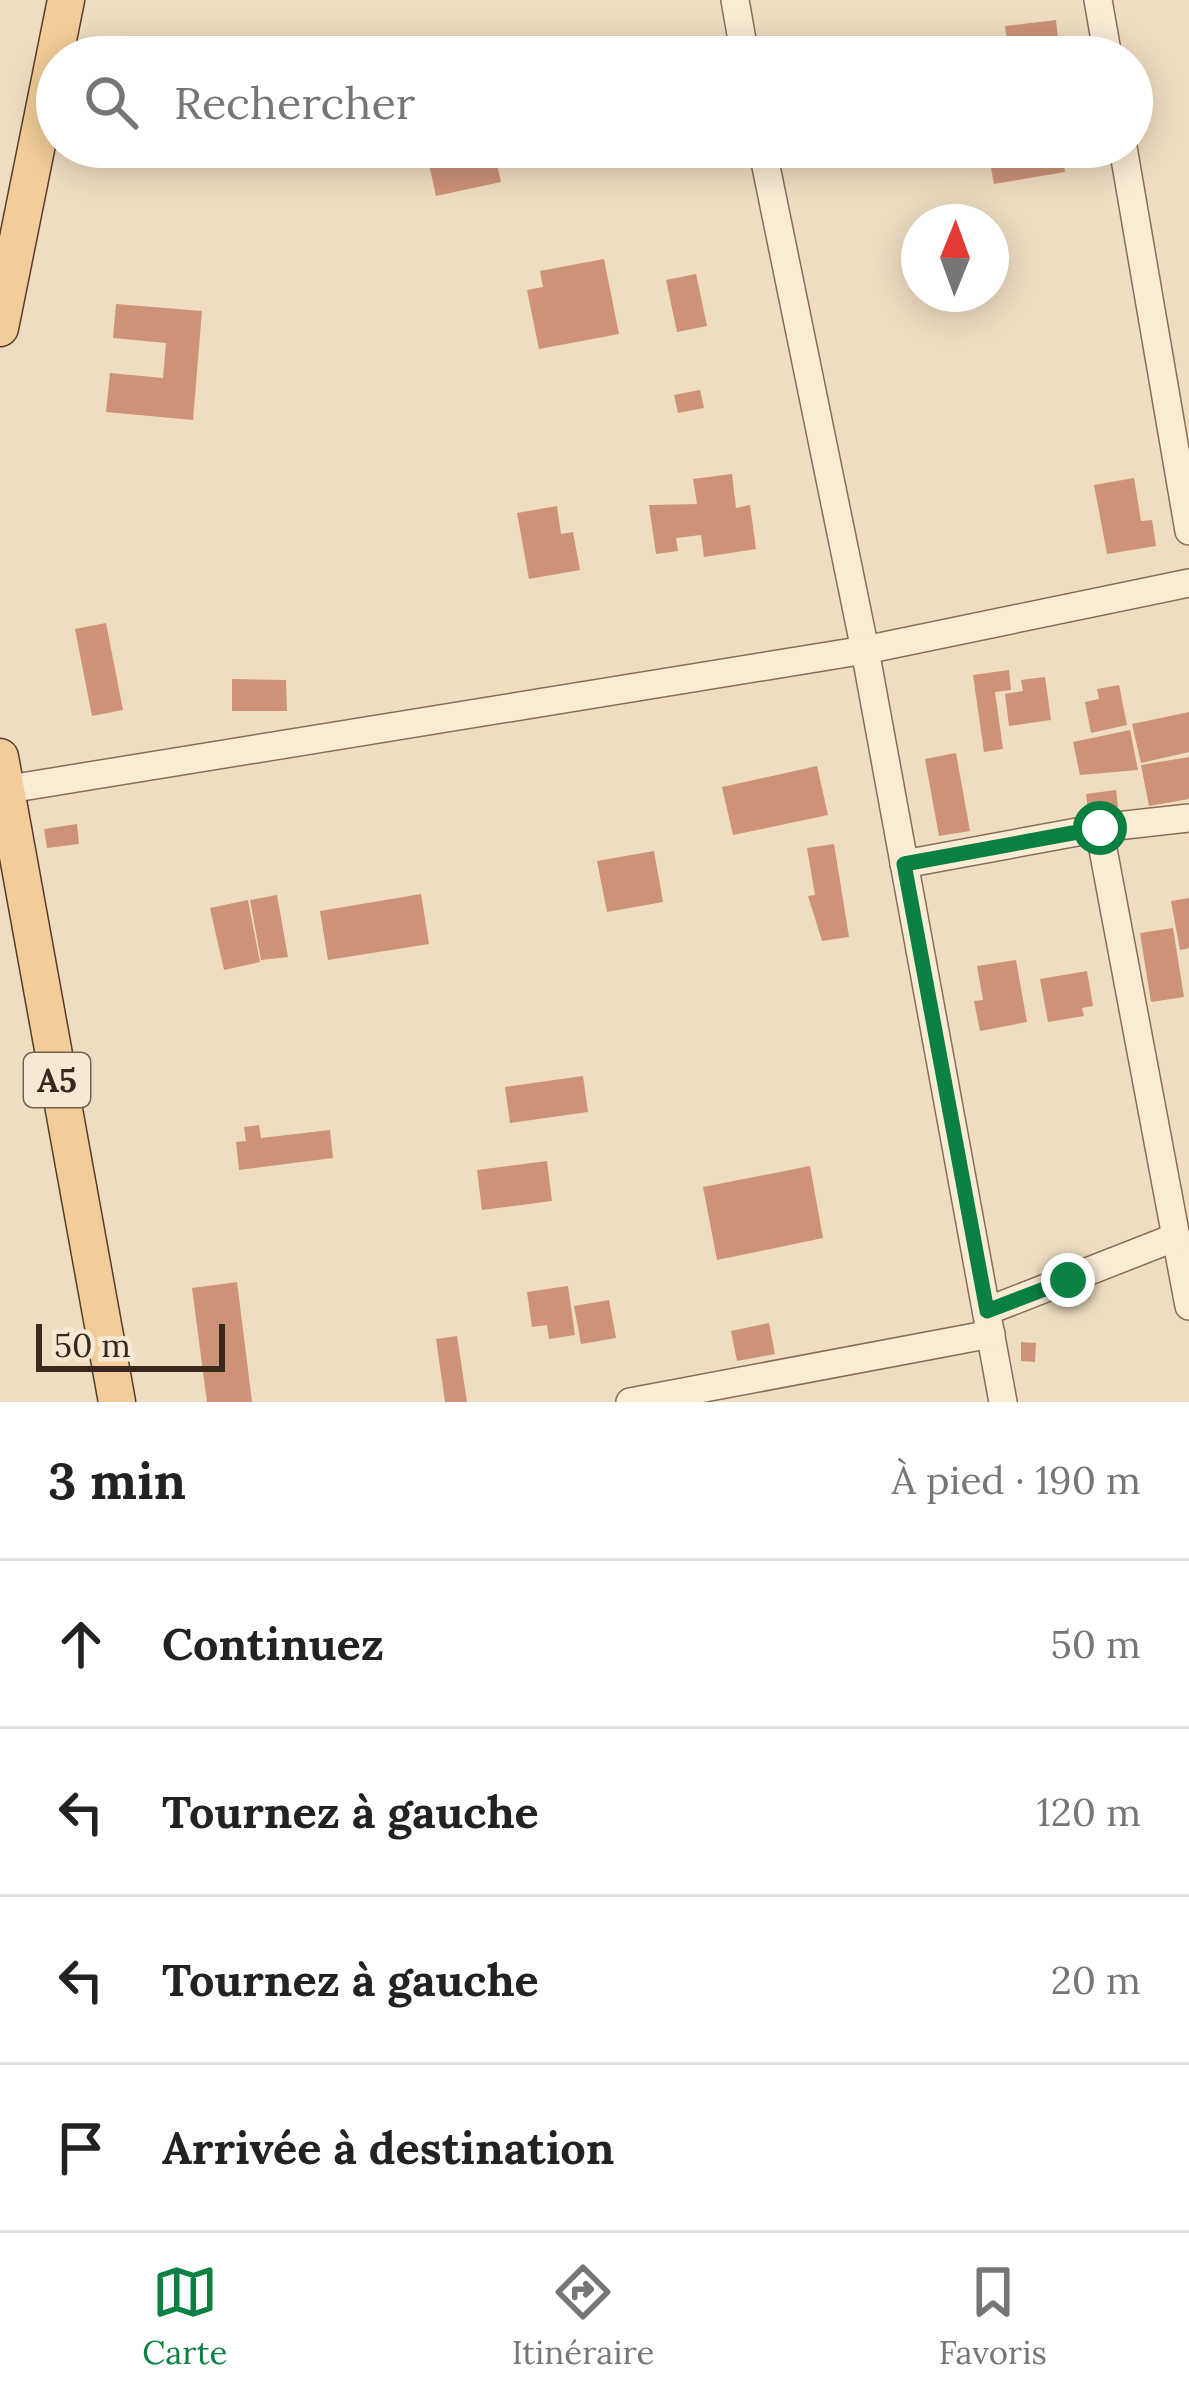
<!DOCTYPE html>
<html lang="fr">
<meta charset="utf-8">
<style>
body{margin:0;font-family:Lora,serif;background:#f2f2f2;color:#222}
.compass{position:absolute;left:901px;top:204px;width:108px;height:108px;border-radius:50%;background:#fff;box-shadow:0 6px 30px #0003;rotate:1deg}
.scale{position:absolute;left:36px;bottom:30px;width:189px;box-sizing:border-box;padding-left:12px;border:6px solid #39281d;border-top:0;font-size:33px;line-height:42px;white-space:nowrap;color:#39281d;-webkit-text-stroke:9px #f6e8d2;paint-order:stroke}
.stop{position:absolute;width:36px;height:36px;margin:-27px;border:9px solid #0b8043;border-radius:50%;background:#fff}
.stop.end{background:#0b8043;border-color:#fff;box-shadow:0 3px 12px #0008}
.list{margin:0;padding:0;list-style:none}
h2{display:flex;justify-content:space-between;align-items:center;height:156px;margin:0;padding:0 48px;font-size:51px}
h2 small{font-size:39px;font-weight:400;color:#767676}
.list li{display:grid;grid-template-columns:78px 1fr auto;gap:36px;align-items:center;box-sizing:border-box;height:168px;padding:0 48px;border-top:3px solid #e0e0e0}
.list b{display:block;font-size:45px;white-space:nowrap}
.list em{font-size:39px;font-style:normal;color:#767676}
.icon{flex:none;width:66px;height:66px;fill:none;stroke:currentColor;stroke-width:2;stroke-linecap:round;stroke-linejoin:round}
.map{position:relative;flex:none;width:1189px;height:1402px;overflow:hidden}
.search{position:absolute;background:#fff;box-shadow:0 6px 30px #0003;left:36px;right:36px;top:36px;height:132px;display:flex;align-items:center;gap:30px;box-sizing:border-box;padding:0 42px;border-radius:66px;color:#767676;font-size:45px}
.sheet{height:828px;background:#fff}
nav{display:flex;justify-content:space-around;align-items:center;box-sizing:border-box;height:168px;border-top:3px solid #e0e0e0;background:#fff;font-size:33px;color:#767676}
nav a{display:grid;justify-items:center;gap:6px}
nav .on{color:#0b8043}
.map>svg:first-child{display:block}
.building{fill:#ce9277}
.lines{fill:none;stroke-linecap:round;stroke-linejoin:round}
.minor-casing{stroke:#896d59;stroke-width:30}
.major-casing{stroke:#573c2d;stroke-width:39}
.minor{stroke:#faebd5;stroke-width:27}
.major{stroke:#f3cd99;stroke-width:36}
.route{stroke:#0b8043;stroke-width:15}
.labels{text-anchor:middle;stroke-width:9;stroke-linejoin:round;paint-order:stroke}
.shield{fill:#f6e8d2;stroke:#726253;stroke-width:3}
.shield-label{font-size:33px;font-weight:bold;fill:#39281d}
</style>
<div class="map">
<svg width="1189" height="1402" viewBox="0 0 1189 1402">
<rect width="100%" height="100%" fill="#efddc2"/>
<!-- building -->
<g class="building">
<polygon points="1056,20 1060,57 1009,57 1005,26"/>
<polygon points="493,147 501,182 436,196 428,160"/>
<polygon points="987,147 1061,147 1065,172 994,184"/>
<polygon points="604,259 619,334 539,349 527,290 543,287 540,271"/>
<polygon points="696,274 707,326 677,332 666,280"/>
<polygon points="116,304 202,311 193,420 106,412 110,373 163,378 166,343 113,338"/>
<polygon points="700,390 704,408 678,413 674,395"/>
<polygon points="732,474 736,508 750,505 756,549 704,557 701,535 676,538 678,551 656,554 649,505 697,504 693,479"/>
<polygon points="1134,478 1141,521 1152,520 1156,546 1107,554 1094,485"/>
<polygon points="557,506 561,534 573,532 580,570 529,579 517,513"/>
<polygon points="106,623 123,710 92,716 75,629"/>
<polygon points="1009,670 1011,690 995,692 1003,749 984,752 973,675"/>
<polygon points="1045,677 1051,720 1009,726 1005,694 1023,691 1021,680"/>
<polygon points="232,679 286,680 287,711 232,711"/>
<polygon points="1119,685 1127,725 1091,733 1085,702 1099,699 1097,689"/>
<polygon points="1189,712 1189,752 1141,763 1132,724"/>
<polygon points="1130,730 1138,770 1080,775 1073,742"/>
<polygon points="956,753 970,831 939,836 925,759"/>
<polygon points="1189,757 1189,799 1149,806 1141,765"/>
<polygon points="817,766 828,815 733,835 722,787"/>
<polygon points="1116,790 1118,807 1088,811 1086,794"/>
<polygon points="77,824 79,844 47,848 44,829"/>
<polygon points="834,844 849,937 822,941 808,896 815,895 807,848"/>
<polygon points="654,851 663,902 607,912 597,861"/>
<polygon points="421,894 429,944 328,960 320,911"/>
<polygon points="277,895 288,957 261,960 250,900"/>
<polygon points="1189,898 1189,948 1180,950 1171,901"/>
<polygon points="248,900 260,962 224,970 210,908"/>
<polygon points="1173,928 1184,997 1151,1002 1140,933"/>
<polygon points="1016,960 1027,1022 980,1031 974,1001 983,1000 977,966"/>
<polygon points="1087,971 1093,1006 1082,1008 1084,1016 1048,1022 1040,979"/>
<polygon points="583,1076 588,1112 510,1123 505,1087"/>
<polygon points="259,1125 261,1138 330,1130 333,1158 239,1170 236,1142 246,1141 244,1127"/>
<polygon points="547,1161 552,1201 482,1210 477,1170"/>
<polygon points="810,1166 823,1238 717,1260 703,1187"/>
<polygon points="237,1282 252,1402 207,1402 192,1288"/>
<polygon points="568,1286 575,1335 549,1339 547,1325 532,1327 527,1292"/>
<polygon points="609,1300 616,1338 581,1344 574,1306"/>
<polygon points="769,1323 775,1354 737,1361 731,1331"/>
<polygon points="457,1336 467,1402 445,1402 436,1339"/>
<polygon points="1021,1342 1036,1343 1035,1362 1021,1361"/>
</g>
<g class="lines">
<defs>
<g id="minor">
<polyline points="735,0 745,57"/>
<polyline points="1098,0 1108,57"/>
<polyline points="762,147 865,650 1003,1402"/>
<polyline points="1123,147 1189,531"/>
<polyline points="3,790 865,650 1189,583"/>
<polyline points="1099,828 1189,1306"/>
<polyline points="904,864 1099,828 1189,818"/>
<polyline points="987,1311 1176,1237"/>
<polyline points="630,1402 991,1334"/>
</g>
<g id="major">
<polyline points="0,328 66,0"/>
<polyline points="0,757 117,1402"/>
</g>
</defs>
<!-- minor casing -->
<use href="#minor" class="minor-casing"/>
<!-- major casing -->
<use href="#major" class="major-casing"/>
<!-- minor -->
<use href="#minor" class="minor"/>
<!-- major -->
<use href="#major" class="major"/>
</g>
<g class="lines">
<!-- route -->
<polyline class="route" points="1068,1280 987,1311 904,864 1100,828"/>
</g>
<g class="labels">
<!-- shield labels -->
<rect class="shield" x="24" y="1053" width="66" height="54" rx="9"/>
<g class="shield-label">
<text x="57" y="1092">A5</text>
</g>
</g>
</svg>
<svg class="compass" viewBox="-18 -18 36 36"><path d="M0-13l5 13h-10z" fill="#e53935"/><path d="M0 13l5-13h-10z" fill="#767676"/></svg>
<div class="scale">50 m</div>
<div class="stop" style="left:1100px;top:828px"></div>
<div class="stop end" style="left:1068px;top:1280px"></div>
<div class="search"><svg class="icon" aria-label="search" viewBox="0 0 24 24"><circle cx="10" cy="10" r="6"/><path d="M15 15l6 6"/></svg>Rechercher</div>
</div>
<section class="sheet">
<h2>3 min<small>À pied · 190 m</small></h2>
<ul class="list">
<li><svg class="icon" aria-label="ahead" viewBox="0 0 24 24"><path d="M12 20V5M6 11l6-6 6 6"/></svg><div><b>Continuez</b></div><em>50 m</em></li>
<li><svg class="icon" aria-label="left" viewBox="0 0 24 24"><path d="M17 20v-9H6M10 6l-5 5 5 5"/></svg><div><b>Tournez à gauche</b></div><em>120 m</em></li>
<li><svg class="icon" aria-label="left" viewBox="0 0 24 24"><path d="M17 20v-9H6M10 6l-5 5 5 5"/></svg><div><b>Tournez à gauche</b></div><em>20 m</em></li>
<li><svg class="icon" aria-label="arrive" viewBox="0 0 24 24"><path d="M6 21V4h12l-3 4 3 4H6"/></svg><div><b>Arrivée à destination</b></div></li>
</ul>
</section>
<nav>
<a class="on"><svg class="icon" aria-label="map" viewBox="0 0 24 24"><path d="M3 6l6-2 6 2 6-2v14l-6 2-6-2-6 2zM9 4v14M15 6v14"/></svg>Carte</a>
<a><svg class="icon" aria-label="directions" viewBox="0 0 24 24"><path d="M12 3l9 9-9 9-9-9zM9 14v-3h6M13 9l2 2-2 2"/></svg>Itinéraire</a>
<a><svg class="icon" aria-label="saved" viewBox="0 0 24 24"><path d="M7 4h10v16l-5-4-5 4z"/></svg>Favoris</a>
</nav>
